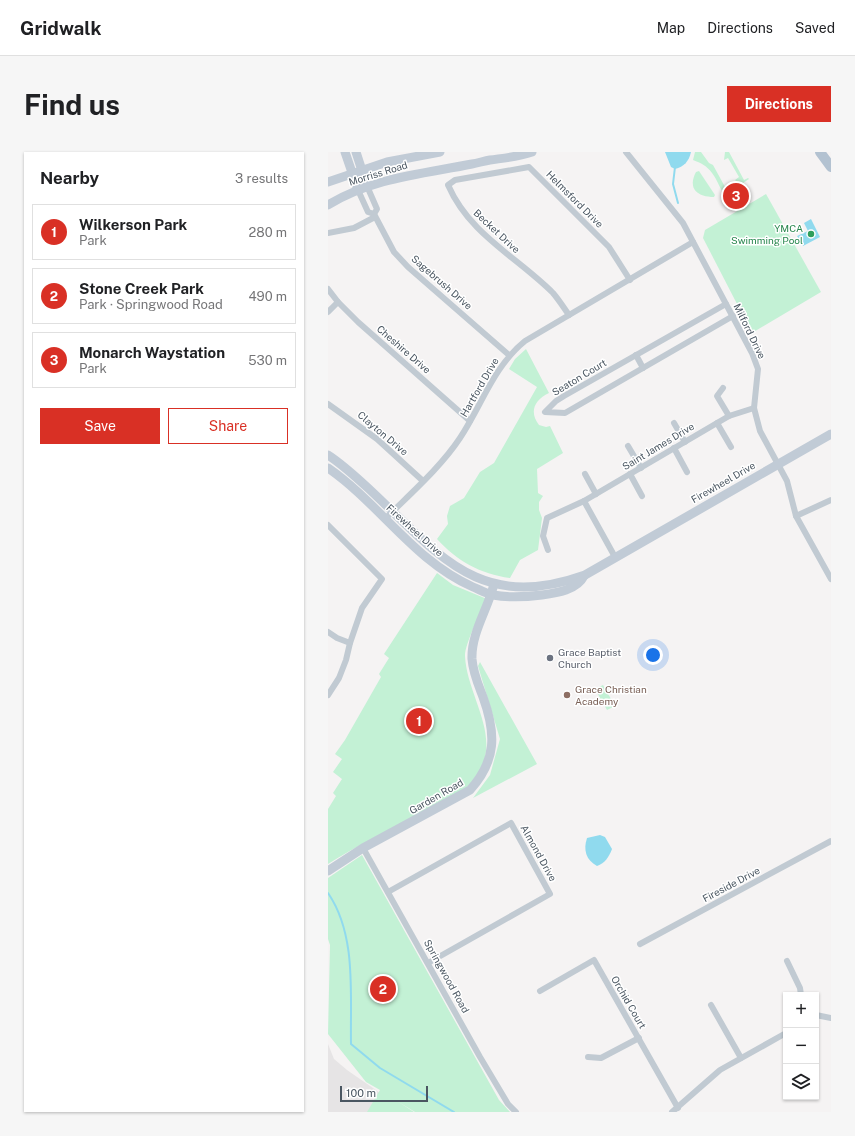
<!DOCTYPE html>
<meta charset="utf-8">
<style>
body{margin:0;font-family:"Public Sans",sans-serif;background:#f6f6f6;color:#202124}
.controls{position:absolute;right:12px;bottom:12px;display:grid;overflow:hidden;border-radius:0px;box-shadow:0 1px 3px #0004}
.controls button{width:36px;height:36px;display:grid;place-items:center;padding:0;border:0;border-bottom:1px solid #e0e0e0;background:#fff;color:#202124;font:20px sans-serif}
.scale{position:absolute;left:12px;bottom:10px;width:88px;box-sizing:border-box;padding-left:4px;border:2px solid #4a5661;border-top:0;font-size:11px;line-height:14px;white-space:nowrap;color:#4a5661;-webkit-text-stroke:3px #fff;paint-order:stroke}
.you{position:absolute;left:325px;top:503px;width:14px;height:14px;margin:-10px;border:3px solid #fff;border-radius:50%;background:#1a73e8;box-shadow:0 0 0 6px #1a73e833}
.badge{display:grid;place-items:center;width:26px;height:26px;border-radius:50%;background:#d93025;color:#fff;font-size:13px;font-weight:700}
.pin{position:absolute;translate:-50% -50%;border:2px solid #fff;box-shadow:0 1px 4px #0006}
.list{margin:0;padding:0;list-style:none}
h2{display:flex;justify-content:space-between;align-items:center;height:52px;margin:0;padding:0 16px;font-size:17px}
h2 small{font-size:13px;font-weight:400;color:#757577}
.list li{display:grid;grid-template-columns:26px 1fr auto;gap:12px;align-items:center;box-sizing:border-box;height:56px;margin:0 8px 8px;padding:0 8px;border:1px solid #e0e0e0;border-radius:0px}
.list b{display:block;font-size:15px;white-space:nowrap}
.list p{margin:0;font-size:13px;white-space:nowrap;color:#757577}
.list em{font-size:13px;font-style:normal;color:#757577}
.actions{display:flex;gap:8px;padding:12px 16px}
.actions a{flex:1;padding:9px 0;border:1px solid #d93025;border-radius:0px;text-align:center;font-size:14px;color:#d93025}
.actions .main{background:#d93025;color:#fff}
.icon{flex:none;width:22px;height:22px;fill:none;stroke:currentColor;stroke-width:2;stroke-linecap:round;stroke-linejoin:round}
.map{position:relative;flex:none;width:503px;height:960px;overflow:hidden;border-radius:0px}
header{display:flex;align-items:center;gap:24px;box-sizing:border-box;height:56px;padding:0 20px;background:#fff;border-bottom:1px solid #e0e0e0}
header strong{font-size:19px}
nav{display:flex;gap:22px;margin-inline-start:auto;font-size:14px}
.intro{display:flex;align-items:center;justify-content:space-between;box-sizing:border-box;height:96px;padding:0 24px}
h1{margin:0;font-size:28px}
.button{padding:10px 18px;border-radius:0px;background:#d93025;color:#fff;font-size:14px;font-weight:700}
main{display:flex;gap:24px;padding:0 24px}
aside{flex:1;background:#fff;border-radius:0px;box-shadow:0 1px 3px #0004}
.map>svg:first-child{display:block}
.education{fill:#e6e4e5}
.green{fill:#c3f1d5}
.water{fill:#90daee}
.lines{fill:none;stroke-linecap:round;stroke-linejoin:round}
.stream{stroke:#90daee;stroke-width:2}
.street{stroke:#c1cad2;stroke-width:6}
.secondary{stroke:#c1cbd6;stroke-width:9}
.primary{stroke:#b3c2d1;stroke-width:10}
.leisure-dot{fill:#2e9e5b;stroke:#fff;stroke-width:1.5}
.worship-dot{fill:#6b7280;stroke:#fff;stroke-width:1.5}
.education-dot{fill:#8d6e63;stroke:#fff;stroke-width:1.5}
.labels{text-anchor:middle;stroke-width:3;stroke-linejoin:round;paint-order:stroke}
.street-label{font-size:10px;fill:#4a5661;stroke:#fff}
.leisure-label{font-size:10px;fill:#27864d;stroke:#fff;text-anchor:end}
.worship-label{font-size:10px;fill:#5b616d;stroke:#fff;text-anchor:start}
.education-label{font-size:10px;fill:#785e54;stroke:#fff;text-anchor:start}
</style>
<header>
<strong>Gridwalk</strong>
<nav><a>Map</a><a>Directions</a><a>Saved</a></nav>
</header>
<div class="intro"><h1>Find us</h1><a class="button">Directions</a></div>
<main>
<aside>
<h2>Nearby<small>3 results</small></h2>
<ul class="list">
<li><span class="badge">1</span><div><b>Wilkerson Park</b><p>Park</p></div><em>280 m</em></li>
<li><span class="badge">2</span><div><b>Stone Creek Park</b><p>Park · Springwood Road</p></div><em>490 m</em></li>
<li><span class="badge">3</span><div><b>Monarch Waystation</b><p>Park</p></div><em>530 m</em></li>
</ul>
<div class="actions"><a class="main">Save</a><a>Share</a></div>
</aside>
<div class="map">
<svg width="503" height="960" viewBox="0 0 503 960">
<rect width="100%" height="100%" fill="#f5f3f3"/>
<!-- education -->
<polygon class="education" points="0,892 6,907 19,918 55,943 83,960 0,960"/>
<!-- green -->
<g class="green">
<path d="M367 0H373L381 11 385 13 402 44 409 40 412 46C393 50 393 32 384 21 379 14 373 11 365 8Z"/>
<polygon points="397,0 401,0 416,28 420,26 421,27 415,31 410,31 407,28 411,25 400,6 396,8"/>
<path d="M371 19 387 43 386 45C370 45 359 37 368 20Z"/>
<polygon points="438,42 493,140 424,181 375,86 377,78"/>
<path d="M198 197 221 241C206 248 201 260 211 273L218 275 222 274 235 301 209 317 210 341 215 344 211 350V358L214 366 210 398 192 408 182 426C152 422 129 409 109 387L120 372 119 364 122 354 136 346 152 320 166 311 209 235 181 217 187 207Z"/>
<path d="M109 421 125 433 159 447C153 460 137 491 137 504 139 545 175 584 149 624 136 643 103 656 83 666 55 681 27 695 0 712V657L8 644 5 641 14 627 5 620 14 607 7 602 17 588 53 525 51 522 61 506 56 502Z"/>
<polygon points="152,510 209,612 145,646 162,623 172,587 150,514"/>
<polygon points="275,533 287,554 279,558 267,537"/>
<polygon points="34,703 171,948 182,960 87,960 69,949 86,960 39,960 52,938 38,930 0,882 2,793 0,787 0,726"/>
</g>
<!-- water -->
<g class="water">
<path d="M337 0H363C361 9 356 15 347 17L343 15Z"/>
<polygon points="483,67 492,85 475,94 469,84 480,79 476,71"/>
<path d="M272 683 277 685 284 697C281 705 277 711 269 714 258 708 255 698 259 686Z"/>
</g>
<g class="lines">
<!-- stream -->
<g class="stream">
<polyline points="347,15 345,32 350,51"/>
<path d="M0 741C29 783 22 843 23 892L52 916 126 960"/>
</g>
<!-- street -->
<g class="street">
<polyline points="298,0 355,71 424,201 430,217 426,256 432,279 459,329 468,364 503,427"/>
<polyline points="39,34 49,57 46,62"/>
<polyline points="30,38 40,60 46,62 66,100 80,115 181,203"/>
<polyline points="0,81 26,76 47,65"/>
<polyline points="0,137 10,150 30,170 142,269"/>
<polyline points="398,152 236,244 228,249 217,260 237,261 405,164"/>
<polyline points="0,160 10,150"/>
<path d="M241 163C236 156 231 148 225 141 188 104 142 83 120 33L127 28 201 15 281 95 302 128"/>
<polyline points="308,203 315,216"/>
<polyline points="395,236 389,244 401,264"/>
<polyline points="0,252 49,287 95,329"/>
<polyline points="346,271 357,290"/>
<polyline points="389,271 403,295"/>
<polyline points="300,294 313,316"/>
<polyline points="346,296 359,320"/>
<polyline points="257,322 268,342"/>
<polyline points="302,322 314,344"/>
<polyline points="256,349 287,405"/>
<polyline points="468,364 503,348"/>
<path d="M57 367C83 341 112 316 132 286 154 253 165 215 197 189L365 90"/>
<polyline points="0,373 54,427 34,456 22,491 18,508 11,526 0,543"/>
<polyline points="220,398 215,384 219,366 256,349 401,264 426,256"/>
<polyline points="0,480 9,486 22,491"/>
<polyline points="35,696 152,905 180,952 188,960"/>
<polyline points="60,740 183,671 222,742 100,811"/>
<polyline points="312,792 503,689"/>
<polyline points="459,809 472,836 473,843"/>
<polyline points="212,839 266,808 350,956"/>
<polyline points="383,853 413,906"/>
<polyline points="488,863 503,866"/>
<polyline points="260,905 273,906 311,886"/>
<polyline points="344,960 392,918 458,881"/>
</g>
<!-- secondary -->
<g class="secondary">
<polyline points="17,0 30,38"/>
<polyline points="28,0 39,34"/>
<polyline points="0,30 59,10 112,0"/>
<path d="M0 53C44 26 94 22 144 12 150 11 156 9 162 8 176 6 190 5 204 0"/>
<path d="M0 303C14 312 27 324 40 336 111 402 150 461 257 423L503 282"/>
<path d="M0 316C52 352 86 409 145 435 152 438 159 442 165 443 181 446 198 445 214 443 229 441 249 438 256 424"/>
<path d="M0 719 35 696 142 638C169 608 168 581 155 545 150 532 145 521 144 507 143 481 160 457 166 432"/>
</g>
<!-- primary -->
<polyline class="primary" points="492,0 503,15"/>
</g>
<!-- markers -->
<circle class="leisure-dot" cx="483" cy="82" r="4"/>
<circle class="worship-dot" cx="222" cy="506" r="4"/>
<circle class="education-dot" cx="239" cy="543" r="4"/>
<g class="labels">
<!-- street labels -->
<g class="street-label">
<text transform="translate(50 21) rotate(-17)" y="4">Morriss Road</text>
<text transform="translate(247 47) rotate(45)" y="4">Helmsford Drive</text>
<text transform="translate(169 79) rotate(43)" y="4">Becket Drive</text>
<text transform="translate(114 130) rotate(41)" y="4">Sagebrush Drive</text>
<text transform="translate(422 179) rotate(64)" y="4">Milford Drive</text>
<text transform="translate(76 197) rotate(41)" y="4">Cheshire Drive</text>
<text transform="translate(251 225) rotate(-31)" y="4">Seaton Court</text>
<text transform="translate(151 235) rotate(-60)" y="4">Hartford Drive</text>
<text transform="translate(55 281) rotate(40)" y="4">Clayton Drive</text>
<text transform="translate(330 294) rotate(-31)" y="4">Saint James Drive</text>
<text transform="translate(395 330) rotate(-30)" y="4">Firewheel Drive</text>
<text transform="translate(87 378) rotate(42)" y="4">Firewheel Drive</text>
<text transform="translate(108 644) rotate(-30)" y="4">Garden Road</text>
<text transform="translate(211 701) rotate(61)" y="4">Almond Drive</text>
<text transform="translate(403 732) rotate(-28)" y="4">Fireside Drive</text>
<text transform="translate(119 824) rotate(61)" y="4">Springwood Road</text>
<text transform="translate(301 850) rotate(60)" y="4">Orchid Court</text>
</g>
<!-- leisure labels -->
<g class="leisure-label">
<text x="475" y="80">YMCA<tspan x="475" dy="12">Swimming Pool</tspan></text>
</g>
<!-- worship labels -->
<g class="worship-label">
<text x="230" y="504">Grace Baptist<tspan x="230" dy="12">Church</tspan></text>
</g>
<!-- education labels -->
<g class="education-label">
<text x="247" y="541">Grace Christian<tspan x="247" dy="12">Academy</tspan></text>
</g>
</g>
</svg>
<div class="controls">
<button>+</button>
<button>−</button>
<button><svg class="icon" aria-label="layers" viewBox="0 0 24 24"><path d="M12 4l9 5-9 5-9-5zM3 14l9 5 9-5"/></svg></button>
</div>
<div class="scale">100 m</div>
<div class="you"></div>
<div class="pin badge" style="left:91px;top:569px">1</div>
<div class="pin badge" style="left:55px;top:837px">2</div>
<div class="pin badge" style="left:408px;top:44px">3</div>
</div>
</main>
